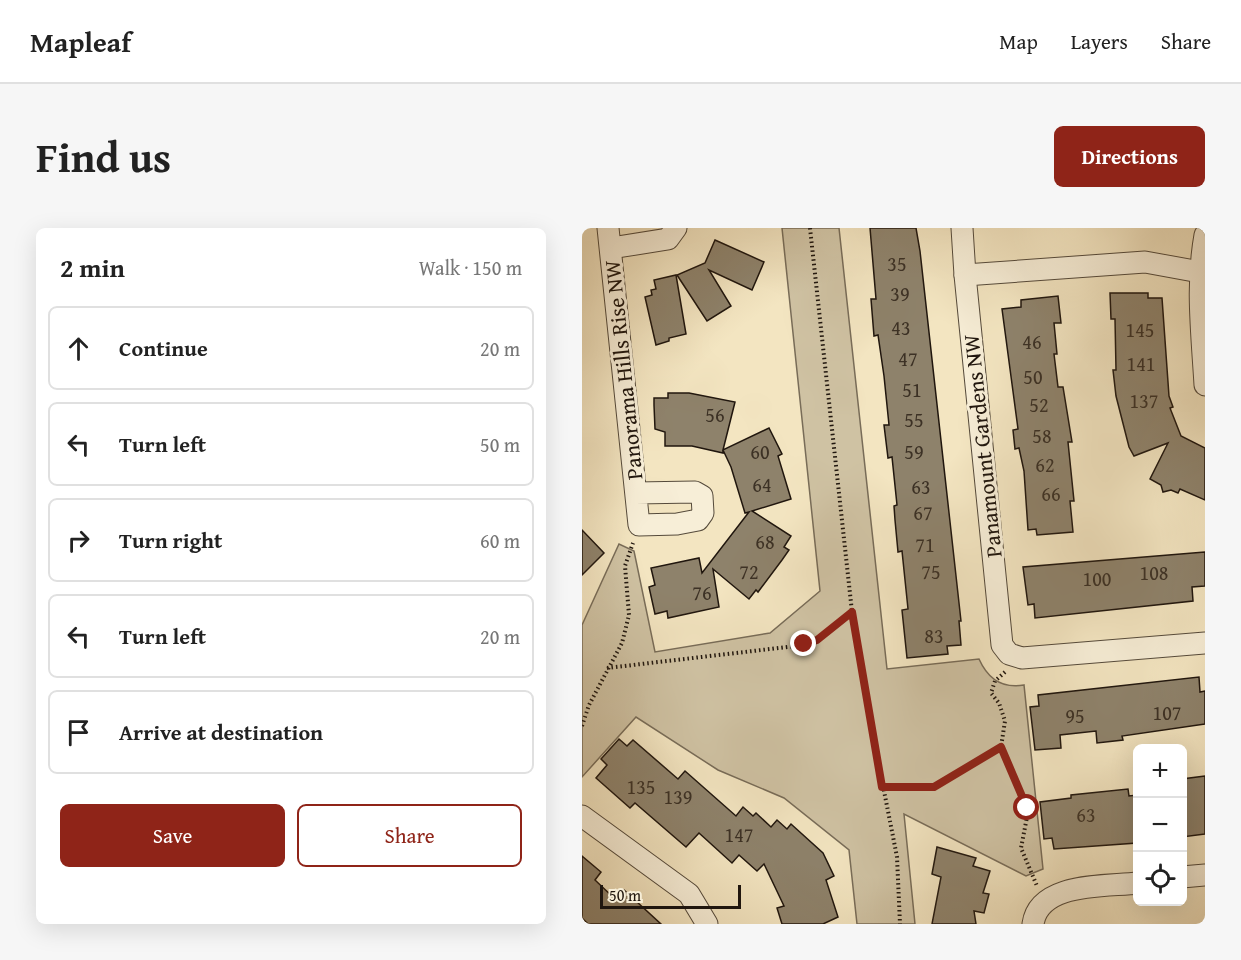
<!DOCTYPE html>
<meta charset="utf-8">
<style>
body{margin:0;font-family:"Gentium Book Plus",serif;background:#f6f6f6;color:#222}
.controls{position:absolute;right:18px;bottom:18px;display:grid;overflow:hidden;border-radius:9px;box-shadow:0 6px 24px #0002}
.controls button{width:54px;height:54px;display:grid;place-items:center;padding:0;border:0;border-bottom:2px solid #e0e0e0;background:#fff;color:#222;font:30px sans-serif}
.scale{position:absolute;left:18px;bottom:15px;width:141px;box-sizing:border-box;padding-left:6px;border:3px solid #20160e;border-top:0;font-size:16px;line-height:21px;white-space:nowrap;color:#20160e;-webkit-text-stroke:4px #f7eed7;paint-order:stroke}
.stop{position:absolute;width:18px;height:18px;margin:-14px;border:4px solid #8f2418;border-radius:50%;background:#fff}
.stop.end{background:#8f2418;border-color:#fff;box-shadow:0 2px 6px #0008}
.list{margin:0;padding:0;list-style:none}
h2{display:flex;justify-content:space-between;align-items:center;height:78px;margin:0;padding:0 24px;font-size:26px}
h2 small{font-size:20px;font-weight:400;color:#767676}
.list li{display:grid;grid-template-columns:39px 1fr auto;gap:18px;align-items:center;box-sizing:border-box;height:84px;margin:0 12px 12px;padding:0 12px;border:2px solid #e0e0e0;border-radius:9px}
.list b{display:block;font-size:22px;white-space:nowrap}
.list em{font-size:20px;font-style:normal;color:#767676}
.actions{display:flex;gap:12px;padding:18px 24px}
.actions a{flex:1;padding:14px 0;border:2px solid #8f2418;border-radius:9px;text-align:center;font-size:21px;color:#8f2418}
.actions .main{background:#8f2418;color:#fff}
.icon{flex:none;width:33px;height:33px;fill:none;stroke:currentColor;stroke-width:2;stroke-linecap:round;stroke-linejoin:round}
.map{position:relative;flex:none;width:623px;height:696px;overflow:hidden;border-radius:9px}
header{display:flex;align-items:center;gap:36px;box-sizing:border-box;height:84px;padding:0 30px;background:#fff;border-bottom:2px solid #e0e0e0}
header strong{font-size:28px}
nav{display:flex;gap:33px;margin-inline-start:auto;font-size:21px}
.intro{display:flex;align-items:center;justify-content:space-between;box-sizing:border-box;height:144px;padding:0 36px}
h1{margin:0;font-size:42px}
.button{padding:15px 27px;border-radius:9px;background:#8f2418;color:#fff;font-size:21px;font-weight:700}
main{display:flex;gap:36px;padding:0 36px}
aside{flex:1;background:#fff;border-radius:9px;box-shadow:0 6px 24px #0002}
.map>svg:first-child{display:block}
.park{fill:#cfc2a3;stroke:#786c58;stroke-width:1.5}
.building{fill:#8e826b;stroke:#20160e;stroke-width:1.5}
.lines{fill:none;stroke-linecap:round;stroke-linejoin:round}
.minor-casing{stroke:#554a3b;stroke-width:23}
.path{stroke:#20160e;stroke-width:4;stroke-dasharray:1.5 3;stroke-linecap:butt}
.minor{stroke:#f7eed7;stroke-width:21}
.route{stroke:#8f2418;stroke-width:8}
.labels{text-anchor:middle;stroke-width:6;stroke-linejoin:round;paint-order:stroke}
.number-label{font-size:20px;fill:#3c3125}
.street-label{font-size:22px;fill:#20160e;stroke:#f7eed7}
</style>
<header>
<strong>Mapleaf</strong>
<nav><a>Map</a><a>Layers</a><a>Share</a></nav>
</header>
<div class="intro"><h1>Find us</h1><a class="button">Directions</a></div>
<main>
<aside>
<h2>2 min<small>Walk · 150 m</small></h2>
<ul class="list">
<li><svg class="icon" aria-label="ahead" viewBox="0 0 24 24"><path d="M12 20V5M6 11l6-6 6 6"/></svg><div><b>Continue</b></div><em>20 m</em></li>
<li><svg class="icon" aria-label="left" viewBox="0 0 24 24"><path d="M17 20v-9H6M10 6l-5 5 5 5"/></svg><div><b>Turn left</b></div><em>50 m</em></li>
<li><svg class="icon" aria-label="right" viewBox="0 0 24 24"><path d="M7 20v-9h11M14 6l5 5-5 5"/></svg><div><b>Turn right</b></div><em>60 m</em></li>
<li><svg class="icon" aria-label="left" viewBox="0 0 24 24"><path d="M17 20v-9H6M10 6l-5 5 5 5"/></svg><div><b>Turn left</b></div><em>20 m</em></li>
<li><svg class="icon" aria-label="arrive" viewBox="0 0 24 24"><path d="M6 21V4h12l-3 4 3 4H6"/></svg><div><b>Arrive at destination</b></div></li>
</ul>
<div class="actions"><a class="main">Save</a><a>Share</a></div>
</aside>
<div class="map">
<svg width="623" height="696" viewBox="0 0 623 696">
<rect width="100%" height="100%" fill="#f3e5c1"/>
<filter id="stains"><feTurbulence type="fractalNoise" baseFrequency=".00333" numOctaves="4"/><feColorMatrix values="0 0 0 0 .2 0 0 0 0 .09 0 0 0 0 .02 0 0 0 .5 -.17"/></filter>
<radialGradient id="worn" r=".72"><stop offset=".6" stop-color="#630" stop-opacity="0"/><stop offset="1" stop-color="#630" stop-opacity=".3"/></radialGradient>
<!-- park -->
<path class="park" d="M200 0H257L305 441 397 431C406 451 420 461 442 457L461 641 444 648 322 586 333 696H275L267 622 202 570 136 542 54 489 0 549V397L37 316 52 323 73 424 188 405 238 363Z"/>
<!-- building -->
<g class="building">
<polygon points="288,0 334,0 338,23 379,393 377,393 379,417 365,418 366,426 325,430 320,382 326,381 320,323 316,324 313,292 312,278 315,277 310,229 306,230 302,197 307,197 302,148 296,107 292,108 289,71 294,71"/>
<polygon points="133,12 182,34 170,62 127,42 149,78 125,93 95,47 123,35"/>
<polygon points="94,47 104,106 87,110 87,113 74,117 63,69 70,67 69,62 74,61 72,52"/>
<polygon points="528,65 566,65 566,70 580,70 587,168 591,179 588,180 599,208 623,220 623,272 598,261 596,265 589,262 581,264 579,257 568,251 586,215 552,228 547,219 534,168 531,142 534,142 533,91 529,91"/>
<polygon points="476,68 479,95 472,95 475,126 472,126 476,159 481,159 490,214 486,214 492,273 488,273 491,304 455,307 454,301 446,302 442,243 437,220 433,221 431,202 436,201 420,81 439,79 439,72"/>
<polygon points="86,165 107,165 153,174 141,222 187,200 200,226 196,228 209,271 170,283 209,308 202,319 207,322 200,332 176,364 174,362 167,371 131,341 137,379 86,390 85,383 73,386 67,359 73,357 69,340 117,330 120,345 167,284 163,285 149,239 141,222 141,225 110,218 83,218 83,204 73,201 72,177 72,170 86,170"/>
<polygon points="0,302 22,325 0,347"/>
<polygon points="623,324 623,358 610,359 611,373 453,390 452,376 446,377 441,339"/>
<polygon points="617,449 618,464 623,463 623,496 540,508 541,512 515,515 514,503 478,507 479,520 453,522 448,479 457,478 456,467"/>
<polygon points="37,511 45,518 51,512 96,551 103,543 154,588 161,579 171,588 174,585 189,599 195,592 205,601 209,596 241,625 252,648 244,652 256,689 241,696 200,696 195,680 202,678 182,636 175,643 157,627 150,635 117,605 104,619 53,575 48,580 14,550 25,537 19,531"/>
<polygon points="623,548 623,606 600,609 600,551"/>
<polygon points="546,561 547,568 555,567 555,615 472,621 470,610 462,611 458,574 489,570 489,567"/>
<polygon points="355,619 394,630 391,638 408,643 401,665 407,666 402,685 392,683 394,696 350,696 359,649 350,646"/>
<polygon points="0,628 19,644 13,652 33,671 42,662 79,696 6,696 0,690"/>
</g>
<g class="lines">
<defs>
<g id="minor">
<polyline points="26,0 57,297 95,296 116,292 121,285 120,268 113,264 54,265"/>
<polyline points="380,0 383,47"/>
<path d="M623 7C614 57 620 106 623 157"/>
<polyline points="29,20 86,11 94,0"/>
<polyline points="623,45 563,34 383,47 420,417 427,426 440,430 623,415"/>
<polyline points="0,588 107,666 125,696"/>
<polyline points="600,649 623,647"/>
<path d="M451 696C457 654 522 659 556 655"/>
</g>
</defs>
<!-- minor casing -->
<use href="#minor" class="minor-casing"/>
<!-- path -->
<g class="path">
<polyline points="228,0 270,384 282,461 315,629 318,696"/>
<polyline points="25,440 214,418 235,412 270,384"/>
<polyline points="423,444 413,453 409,465 417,475 423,493 419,519 445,580 445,589 439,620 455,658"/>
<polyline points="0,498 7,477 40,415 47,387 43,338 51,315"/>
<polyline points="300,559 352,559 419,519"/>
</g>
<!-- minor -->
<use href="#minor" class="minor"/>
</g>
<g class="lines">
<!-- route -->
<polyline class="route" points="222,416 235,412 270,384 300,559 352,559 419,519 445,580"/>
</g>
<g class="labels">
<!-- number labels -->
<g class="number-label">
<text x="315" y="43">35</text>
<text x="318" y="73">39</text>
<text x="319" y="107">43</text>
<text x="558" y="109">145</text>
<text x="450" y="121">46</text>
<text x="326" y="138">47</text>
<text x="559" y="143">141</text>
<text x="451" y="156">50</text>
<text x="330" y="169">51</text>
<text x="562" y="180">137</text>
<text x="457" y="184">52</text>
<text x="133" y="194">56</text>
<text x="332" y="199">55</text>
<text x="460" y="215">58</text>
<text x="178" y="231">60</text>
<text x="332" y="231">59</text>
<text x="463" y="244">62</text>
<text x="180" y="264">64</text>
<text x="339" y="266">63</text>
<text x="469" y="273">66</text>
<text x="341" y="292">67</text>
<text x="183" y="321">68</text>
<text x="343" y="324">71</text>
<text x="167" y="351">72</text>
<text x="349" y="351">75</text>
<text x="572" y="352">108</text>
<text x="515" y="358">100</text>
<text x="120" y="372">76</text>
<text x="352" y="415">83</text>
<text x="585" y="492">107</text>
<text x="493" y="495">95</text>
<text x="59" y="566">135</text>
<text x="96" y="576">139</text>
<text x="504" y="594">63</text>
<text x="157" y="614">147</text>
</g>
<!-- street labels -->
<g class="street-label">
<text transform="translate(41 142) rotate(-96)" y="8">Panorama Hills Rise NW</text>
<text transform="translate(400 218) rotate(-96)" y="8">Panamount Gardens NW</text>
</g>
</g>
<rect width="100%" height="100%" filter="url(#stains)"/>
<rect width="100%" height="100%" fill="url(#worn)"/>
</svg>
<div class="controls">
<button>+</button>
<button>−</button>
<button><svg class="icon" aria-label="locate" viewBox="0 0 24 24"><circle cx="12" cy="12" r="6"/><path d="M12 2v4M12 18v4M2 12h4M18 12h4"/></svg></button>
</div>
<div class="scale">50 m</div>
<div class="stop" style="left:445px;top:580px"></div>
<div class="stop end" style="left:222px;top:416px"></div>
</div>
</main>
